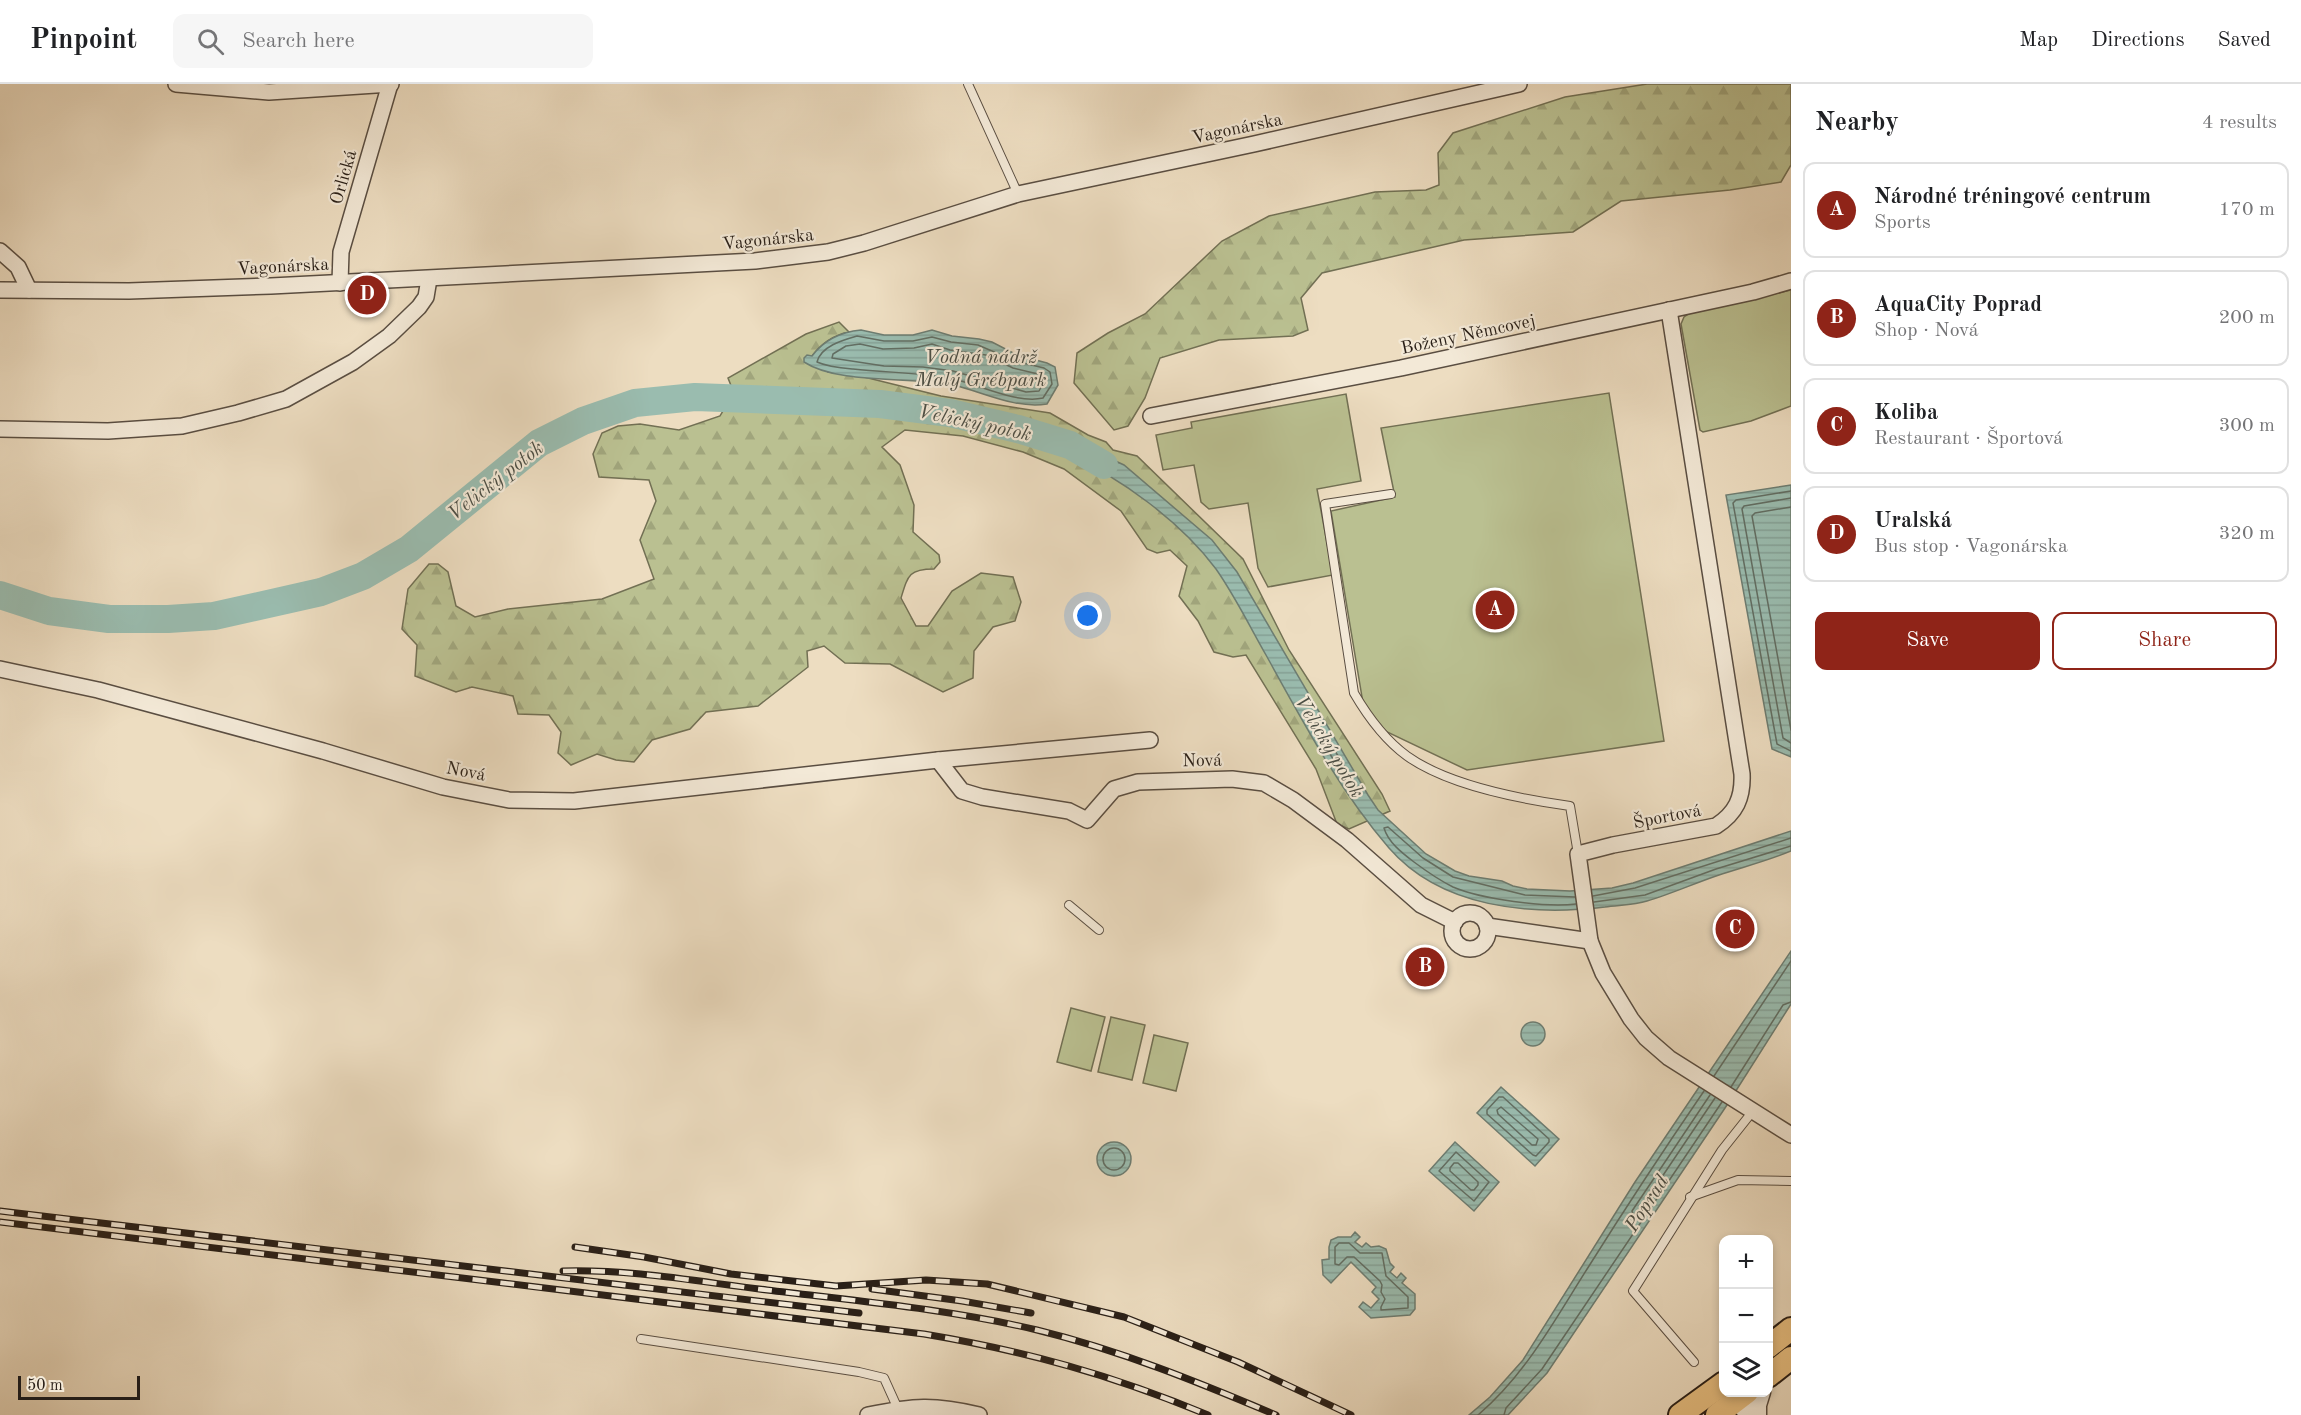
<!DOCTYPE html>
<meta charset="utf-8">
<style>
body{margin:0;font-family:"Old Standard TT",serif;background:#f6f6f6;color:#202124}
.controls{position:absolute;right:18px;bottom:18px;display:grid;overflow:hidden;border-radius:12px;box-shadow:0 3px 9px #0003}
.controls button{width:54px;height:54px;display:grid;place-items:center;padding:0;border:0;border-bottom:2px solid #e0e0e0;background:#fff;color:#202124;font:30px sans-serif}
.scale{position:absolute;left:18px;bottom:15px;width:122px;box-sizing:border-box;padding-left:6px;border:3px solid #291f17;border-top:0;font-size:16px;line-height:21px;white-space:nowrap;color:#291f17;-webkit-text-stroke:4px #f3e9d7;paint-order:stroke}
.you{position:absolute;left:1088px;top:532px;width:21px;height:21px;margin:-15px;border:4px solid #fff;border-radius:50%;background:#1a73e8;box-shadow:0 0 0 9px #1a73e833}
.badge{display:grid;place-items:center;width:39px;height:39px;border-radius:50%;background:#8f2418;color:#fff;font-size:20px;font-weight:700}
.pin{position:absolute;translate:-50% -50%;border:3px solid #fff;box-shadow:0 2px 6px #0006}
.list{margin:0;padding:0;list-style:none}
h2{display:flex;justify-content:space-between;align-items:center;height:78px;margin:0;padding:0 24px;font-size:26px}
h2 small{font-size:20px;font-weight:400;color:#757577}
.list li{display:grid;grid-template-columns:39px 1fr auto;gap:18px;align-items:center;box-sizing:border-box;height:96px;margin:0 12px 12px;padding:0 12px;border:2px solid #e0e0e0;border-radius:12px}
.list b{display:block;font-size:22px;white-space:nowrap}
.list p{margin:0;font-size:20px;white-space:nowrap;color:#757577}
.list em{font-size:20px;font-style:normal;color:#757577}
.actions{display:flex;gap:12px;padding:18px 24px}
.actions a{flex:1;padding:14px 0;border:2px solid #8f2418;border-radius:12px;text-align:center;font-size:21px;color:#8f2418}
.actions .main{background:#8f2418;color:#fff}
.icon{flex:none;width:33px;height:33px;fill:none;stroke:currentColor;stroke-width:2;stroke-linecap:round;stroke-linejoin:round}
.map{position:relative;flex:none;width:1791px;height:1331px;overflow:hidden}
header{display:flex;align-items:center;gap:36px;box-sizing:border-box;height:84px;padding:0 30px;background:#fff;border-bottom:2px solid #e0e0e0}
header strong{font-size:28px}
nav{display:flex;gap:33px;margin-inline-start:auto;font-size:21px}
.search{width:420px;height:54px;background:#f6f6f6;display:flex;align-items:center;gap:15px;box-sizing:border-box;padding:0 21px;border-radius:12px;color:#757577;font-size:22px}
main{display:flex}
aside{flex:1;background:#fff}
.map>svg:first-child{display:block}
.grass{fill:#bac091;stroke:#727054;stroke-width:1.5}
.forest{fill:url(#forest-firs);stroke:#727054;stroke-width:1.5}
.water{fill:url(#water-rules);stroke:#6d7d72;stroke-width:1.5}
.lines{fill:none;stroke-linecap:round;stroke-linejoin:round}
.shore{stroke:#626e63;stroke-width:1.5}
.river{stroke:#9abcaf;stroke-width:28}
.service-casing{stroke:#5a4e42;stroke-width:10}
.minor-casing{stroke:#5a4e42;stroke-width:18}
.tertiary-casing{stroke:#5a4e42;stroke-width:21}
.primary-casing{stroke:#291f17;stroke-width:26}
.service{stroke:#f3e9d7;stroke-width:8}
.minor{stroke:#f3e9d7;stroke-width:15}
.tertiary{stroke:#f3e9d7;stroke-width:18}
.primary{stroke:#e6be80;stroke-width:22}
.rail-casing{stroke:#291f17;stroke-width:7}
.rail{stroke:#f3e9d7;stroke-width:4.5;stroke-dasharray:14;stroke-linecap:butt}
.labels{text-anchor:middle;stroke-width:4.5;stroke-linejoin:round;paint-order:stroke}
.street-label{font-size:18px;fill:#291f17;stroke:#f3e9d7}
.water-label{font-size:20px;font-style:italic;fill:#4b4e45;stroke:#f3e9d7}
</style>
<header>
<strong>Pinpoint</strong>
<div class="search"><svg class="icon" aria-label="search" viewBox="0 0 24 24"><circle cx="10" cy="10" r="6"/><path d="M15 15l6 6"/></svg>Search here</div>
<nav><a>Map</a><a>Directions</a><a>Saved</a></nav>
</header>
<main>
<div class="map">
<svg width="1791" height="1331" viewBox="0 0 1791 1331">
<defs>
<pattern id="forest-firs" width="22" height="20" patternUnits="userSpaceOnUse" patternTransform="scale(1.5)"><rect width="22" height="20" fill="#bac091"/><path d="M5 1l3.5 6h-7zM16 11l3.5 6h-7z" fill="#a0a57c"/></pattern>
<pattern id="water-rules" width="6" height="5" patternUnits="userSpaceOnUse" patternTransform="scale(1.5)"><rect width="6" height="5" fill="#9abcaf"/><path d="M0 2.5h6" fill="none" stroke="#85a196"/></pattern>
</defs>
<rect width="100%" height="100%" fill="#edddc1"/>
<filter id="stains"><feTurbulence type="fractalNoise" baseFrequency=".00333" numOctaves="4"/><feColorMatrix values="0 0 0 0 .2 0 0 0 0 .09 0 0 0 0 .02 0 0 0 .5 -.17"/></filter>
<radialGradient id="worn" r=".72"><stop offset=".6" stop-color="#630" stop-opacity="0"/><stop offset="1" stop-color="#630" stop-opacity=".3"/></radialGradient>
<!-- grass -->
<g class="grass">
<polygon points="1791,206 1791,322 1751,337 1703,348 1700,346 1681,240 1684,233 1690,229"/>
<polygon points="1609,309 1664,657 1467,686 1385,647 1364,625 1331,427 1395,413 1381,344"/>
<polygon points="1346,310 1361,397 1317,405 1333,491 1268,503 1258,484 1248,419 1209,425 1201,418 1194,381 1163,386 1156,351 1192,344 1191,338"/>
<polygon points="1071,924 1105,933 1091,987 1057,978"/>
<polygon points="1111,933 1145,941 1132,996 1098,988"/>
<polygon points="1154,951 1188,959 1176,1007 1143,999"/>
</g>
<!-- forest -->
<g class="forest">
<polygon points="1647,0 1791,0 1791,81 1781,98 1730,106 1621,117 1573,148 1464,156 1322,189 1301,214 1308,246 1293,252 1219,256 1160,274 1145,314 1128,342 1114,346 1074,299 1077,269 1108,249 1145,230 1222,157 1269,132 1375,108 1426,106 1439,101 1438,69 1453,49 1565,13"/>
<path d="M839 238 849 248C834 251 821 260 812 272L828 288 856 291 941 312 1050 329 1088 351 1106 358 1113 366 1137 372 1243 475 1289 566 1382 710 1390 727 1349 745 1337 740 1316 685 1246 571 1233 573 1214 568 1198 537 1179 512 1187 482 1170 466 1157 469 1147 465 1121 427 1064 385 1023 368 963 352 905 346 882 363 900 381 914 421 913 448 939 471 940 478 934 485C909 485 908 491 901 514L916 542H928L952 507 981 489 1013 493 1021 518 1015 537 993 543 974 567 973 594 943 608 890 580 845 579 824 562 807 567 808 583 758 622 706 628 690 645 652 656 634 678 616 676 597 670 571 681 558 669 561 648 549 631 518 630 513 612 472 603 456 608 415 592 417 561 402 545 408 505 429 480H438L448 488 456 522 475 533 508 525 602 515 654 495 640 456 656 417 649 396 599 393 593 370 602 349 618 342 640 340 679 346 720 332 734 309 728 294 806 250Z"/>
</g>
<!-- water -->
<g class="water">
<path d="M861 246 884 251H913L932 246 952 252 979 255 992 258 1017 271 1047 279 1055 283 1058 301 1047 320C1014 325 984 308 953 301 911 292 839 301 804 278V274L807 271 812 272C824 256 841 248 861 246Z"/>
<path d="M1072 357 1124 381 1212 456 1237 488 1368 711 1378 726 1426 770 1455 787 1469 792 1502 797 1513 802 1527 805 1570 807 1612 804 1633 799 1791 747V767C1767 777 1743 783 1719 791 1695 799 1671 810 1647 817 1634 821 1618 821 1605 823 1530 832 1441 824 1389 764 1339 706 1303 638 1266 571 1250 543 1235 512 1216 485 1181 438 1120 393 1067 370Z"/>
<polygon points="1791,401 1791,673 1772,665 1726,411"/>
<polygon points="1791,867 1791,920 1725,1024 1547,1289 1508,1331 1469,1331 1490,1313 1523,1276 1635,1098"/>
<circle cx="1533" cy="950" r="12"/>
<polygon points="1501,1003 1559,1055 1535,1082 1477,1029"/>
<circle cx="1114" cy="1075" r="17"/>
<polygon points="1455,1058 1499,1098 1474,1127 1429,1087"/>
<polygon points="1355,1148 1360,1153 1355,1158 1362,1163 1366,1159 1371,1163 1379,1162 1386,1165 1390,1179 1394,1183 1390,1188 1397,1194 1401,1189 1406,1194 1402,1199 1415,1210 1415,1225 1410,1231 1371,1234 1359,1223 1363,1218 1371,1224 1379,1215 1372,1208 1376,1203 1351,1178 1331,1199 1323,1191 1322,1176 1329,1175 1329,1163 1331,1156 1338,1153 1351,1153"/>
</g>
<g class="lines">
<!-- shore -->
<g class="shore">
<path d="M857 252 884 257H913L932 253 951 258 978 261 1015 277 1044 284 1050 288 1052 300 1043 314C1017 320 980 301 954 295 921 288 887 289 853 285 841 284 828 283 817 278 821 262 843 256 857 252Z"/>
<polygon points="860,260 883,265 914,264 932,260 950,266 986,271 1013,284 1042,291 1044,298 1039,307 1026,308 953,287 923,283 884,282 832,274 833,270 846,262"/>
<polyline points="1791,407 1736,416 1733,419 1777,660 1791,667"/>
<polyline points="1791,414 1744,422 1742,425 1783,654 1791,659"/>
<polyline points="1791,423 1755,429 1752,432 1791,646"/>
<polygon points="1325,656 1329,657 1358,705 1357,708 1353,708 1324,660"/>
<polyline points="1593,812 1635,804 1791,754"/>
<path d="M1575 813 1525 811 1453 793 1423 774 1388 743 1384 744C1388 758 1402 769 1414 778 1426 787 1439 796 1453 803 1481 815 1546 824 1576 820"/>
<polyline points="1594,818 1645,811 1716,785 1791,762"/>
<polyline points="1714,992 1791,877"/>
<polyline points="1731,1003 1783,921 1791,918"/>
<polyline points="1710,1011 1632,1127 1633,1131 1637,1130 1715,1014"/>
<polygon points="1499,1013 1503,1013 1549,1055 1549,1058 1536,1072 1533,1071 1487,1030 1487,1026"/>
<polygon points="1501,1023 1538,1055 1536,1061 1532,1061 1498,1030 1497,1026"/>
<circle cx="1114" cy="1075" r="11"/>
<polygon points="1456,1068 1489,1098 1474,1117 1439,1087"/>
<polygon points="1454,1079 1458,1079 1478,1098 1478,1101 1474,1106 1471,1106 1450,1087 1450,1084"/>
<polygon points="1339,1159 1349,1159 1360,1169 1382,1169 1386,1192 1408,1213 1408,1224 1381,1226 1381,1223 1385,1215 1381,1208 1382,1201 1380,1197 1354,1173 1347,1173 1339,1181 1335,1180 1335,1163"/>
<path d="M1478 1331C1527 1289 1555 1235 1589 1182 1626 1123 1665 1064 1704 1007"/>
<polyline points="1504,1331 1506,1324 1542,1285 1722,1018"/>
</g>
<!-- river -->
<polyline class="river" points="0,511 49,527 109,535 168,535 214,532 321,508 363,492 409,465 539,359 583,337 635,319 695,313 880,320 950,329 1018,345 1070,361 1104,381"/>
<defs>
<g id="service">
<polyline points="968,0 1018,110"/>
<path d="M1391 410 1325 420 1354 609C1368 633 1385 656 1407 672 1449 702 1520 715 1570 722L1578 770"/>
<polyline points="1069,821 1099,846"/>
<polyline points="1690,1113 1738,1096 1791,1097"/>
<polyline points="641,1255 859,1288 884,1294 898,1325"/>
<polyline points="1694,1278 1633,1207 1722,1066 1753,1027"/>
</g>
<g id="minor">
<polyline points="176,0 269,8 391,0"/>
<polyline points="0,167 18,183 29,206"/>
<polyline points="340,199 341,168 390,0"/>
<polyline points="0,206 129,207 271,202 755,177 828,168 864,159 1018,110 1254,60 1519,0"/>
<path d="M1669 226 1742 690C1743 714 1736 729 1716 742L1613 761 1578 770 1590 857 1603 889 1631 935 1646 954 1669 974 1791 1051"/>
<polyline points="1151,332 1401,284 1753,208 1791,197"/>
<polyline points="0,345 108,347 182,342 238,329 286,315 353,278 389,252 419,223 426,213 429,195"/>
<polyline points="0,585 98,606 323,667 443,703 509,716 574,717 938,676 1150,656"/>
<polyline points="938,676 962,707 982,713 1069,727 1087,736 1114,705 1138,698 1232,695 1264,699 1293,716 1347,756 1421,821 1455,838"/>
<circle cx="1470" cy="847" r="18"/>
<polyline points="1487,842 1590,857"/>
<path d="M868 1331C914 1322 933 1320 979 1331"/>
</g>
<g id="tertiary">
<polyline points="1732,1308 1749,1331"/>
<polyline points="1757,1331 1757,1321 1761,1308"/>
</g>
<g id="primary">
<polyline points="1768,1263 1791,1245"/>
<polyline points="1768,1292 1791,1274"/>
<polyline points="1680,1331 1724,1299"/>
<polyline points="1717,1331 1747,1308"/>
</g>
</defs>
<!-- service casing -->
<use href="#service" class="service-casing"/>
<!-- minor casing -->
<use href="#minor" class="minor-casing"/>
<!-- tertiary casing -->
<use href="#tertiary" class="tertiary-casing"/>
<!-- primary casing -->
<use href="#primary" class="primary-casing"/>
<!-- service -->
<use href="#service" class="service"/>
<!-- minor -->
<use href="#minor" class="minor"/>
<!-- tertiary -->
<use href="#tertiary" class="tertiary"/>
<!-- primary -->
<use href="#primary" class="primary"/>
<defs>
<g id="rail">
<polyline points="0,1127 859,1229"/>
<path d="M0 1138 924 1250C1026 1267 1112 1291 1208 1331"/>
<polyline points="575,1163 644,1173 731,1190 836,1202 926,1196 987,1200 1124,1233 1238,1278 1351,1331"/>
<path d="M563 1187C631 1185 700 1198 767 1206 857 1217 948 1225 1037 1246 1119 1266 1198 1298 1276 1331"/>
<polyline points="872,1205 962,1217 1031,1229"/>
</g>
</defs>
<!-- rail casing -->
<use href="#rail" class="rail-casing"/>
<!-- rail -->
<use href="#rail" class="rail"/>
</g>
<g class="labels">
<!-- street labels -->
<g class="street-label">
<text transform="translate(1237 44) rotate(-12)" y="6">Vagonárska</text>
<text transform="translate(343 93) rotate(-74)" y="6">Orlická</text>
<text transform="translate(768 155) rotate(-6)" y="6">Vagonárska</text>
<text transform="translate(283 182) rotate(-3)" y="6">Vagonárska</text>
<text transform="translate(1468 250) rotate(-12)" y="6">Boženy Němcovej</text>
<text transform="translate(1202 676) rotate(-1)" y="6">Nová</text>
<text transform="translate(466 687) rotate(11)" y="6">Nová</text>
<text transform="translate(1667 732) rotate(-11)" y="6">Športová</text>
</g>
<!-- water labels -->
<g class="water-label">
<text x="981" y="279">Vodná nádrž<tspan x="981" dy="23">Malý Grébpark</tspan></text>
<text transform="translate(975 338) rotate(12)" y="7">Velický potok</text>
<text transform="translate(495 396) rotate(-38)" y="7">Velický potok</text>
<text transform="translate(1330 662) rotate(59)" y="7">Velický potok</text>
<text transform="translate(1646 1119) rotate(-57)" y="7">Poprad</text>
</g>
</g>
<rect width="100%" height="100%" filter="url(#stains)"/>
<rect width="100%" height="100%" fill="url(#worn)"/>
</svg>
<div class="controls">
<button>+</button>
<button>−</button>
<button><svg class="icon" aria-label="layers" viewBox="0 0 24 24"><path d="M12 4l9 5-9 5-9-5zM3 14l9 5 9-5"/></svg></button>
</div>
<div class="scale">50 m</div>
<div class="you"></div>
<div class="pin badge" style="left:1495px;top:526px">A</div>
<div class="pin badge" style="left:1425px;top:883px">B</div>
<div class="pin badge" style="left:1735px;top:845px">C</div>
<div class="pin badge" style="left:367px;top:211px">D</div>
</div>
<aside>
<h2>Nearby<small>4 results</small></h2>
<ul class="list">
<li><span class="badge">A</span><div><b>Národné tréningové centrum</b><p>Sports</p></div><em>170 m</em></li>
<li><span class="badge">B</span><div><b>AquaCity Poprad</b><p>Shop · Nová</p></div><em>200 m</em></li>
<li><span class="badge">C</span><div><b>Koliba</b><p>Restaurant · Športová</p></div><em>300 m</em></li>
<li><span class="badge">D</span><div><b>Uralská</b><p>Bus stop · Vagonárska</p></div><em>320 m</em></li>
</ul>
<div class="actions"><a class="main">Save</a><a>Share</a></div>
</aside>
</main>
